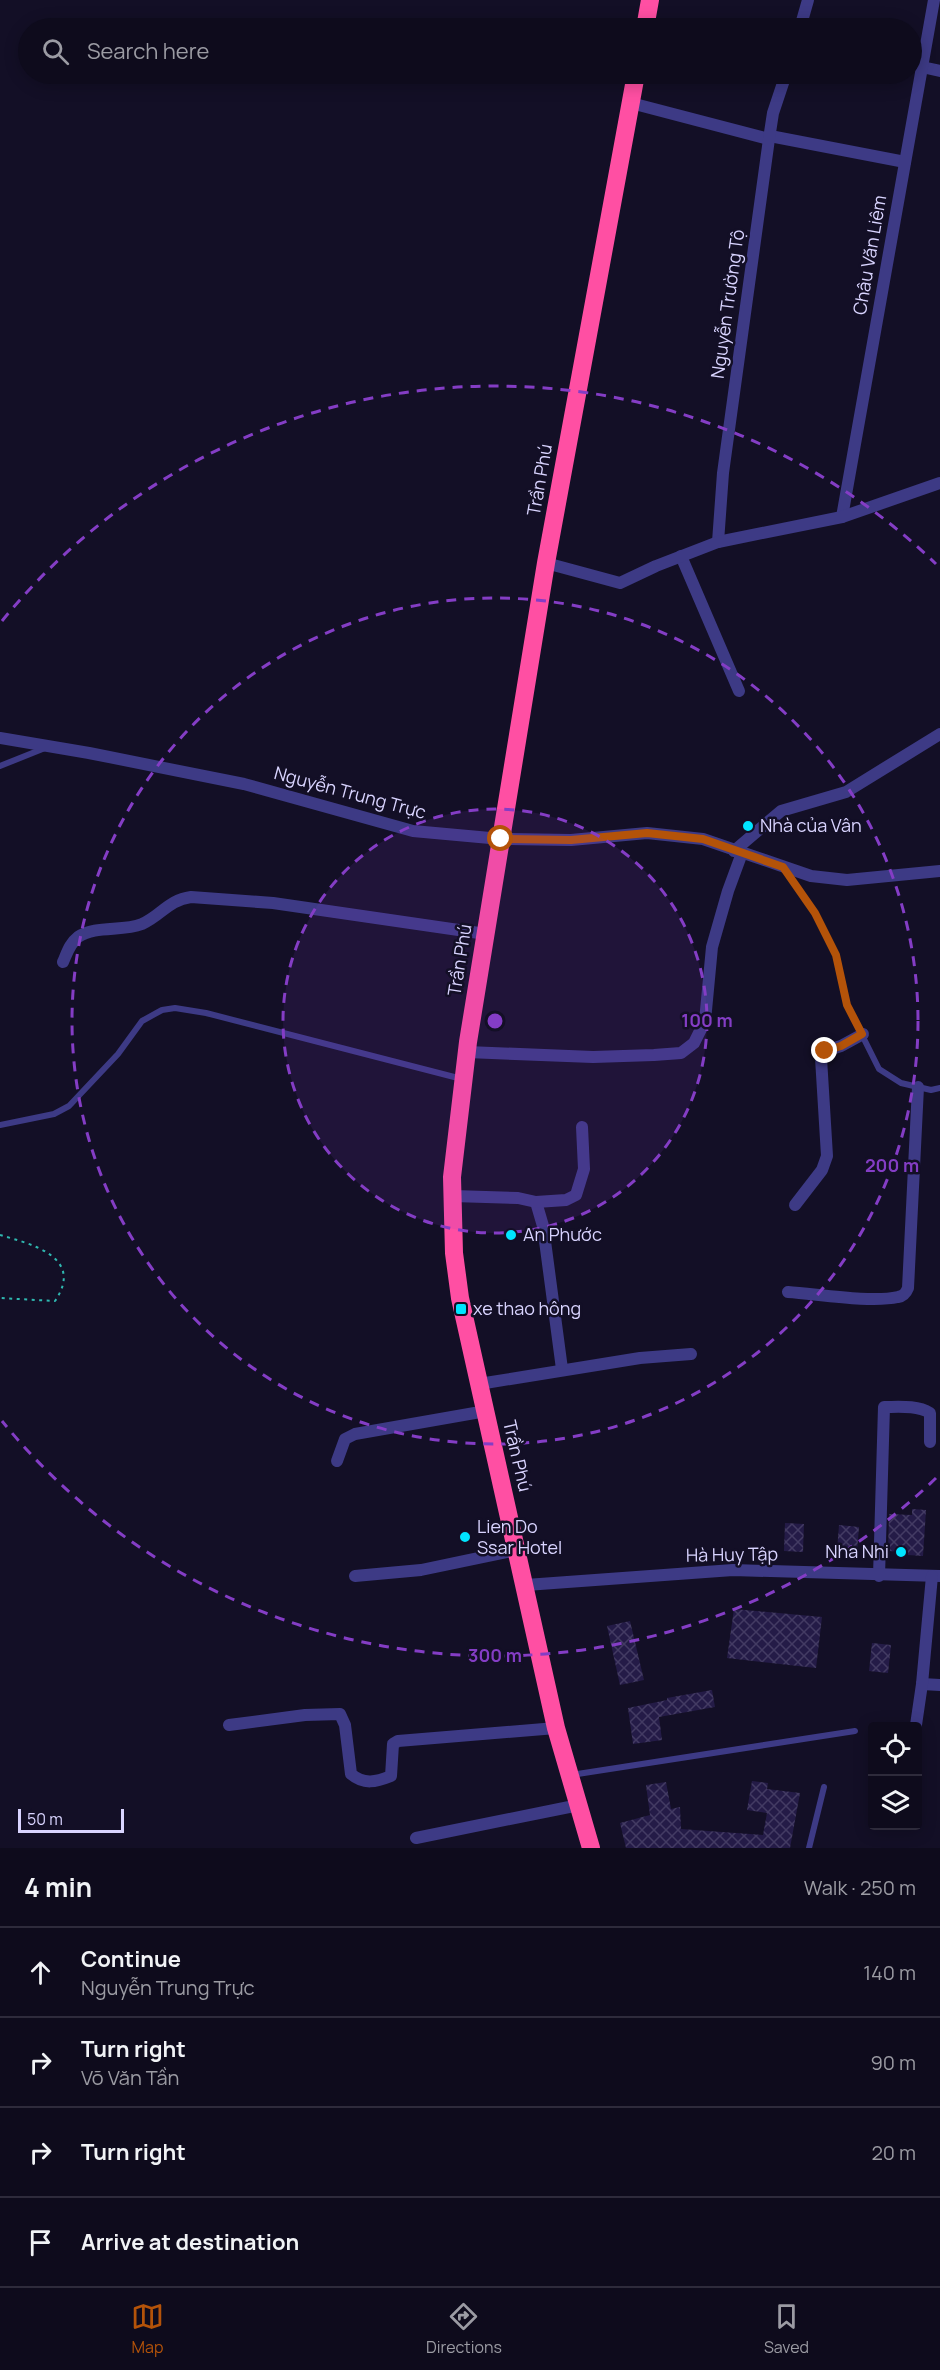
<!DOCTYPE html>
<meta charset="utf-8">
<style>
body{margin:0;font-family:Manrope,sans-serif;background:#171425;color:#f1f3f6}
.controls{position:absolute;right:18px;bottom:18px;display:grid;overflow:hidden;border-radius:6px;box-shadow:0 3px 15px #0003}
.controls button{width:54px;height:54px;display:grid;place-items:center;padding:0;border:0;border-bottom:2px solid #2e2b3b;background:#0e0b1c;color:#f1f3f6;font:30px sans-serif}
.scale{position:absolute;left:18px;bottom:15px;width:106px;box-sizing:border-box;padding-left:6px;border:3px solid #d9d4ff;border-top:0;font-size:16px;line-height:21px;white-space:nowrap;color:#d9d4ff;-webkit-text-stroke:4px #130f26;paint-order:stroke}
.stop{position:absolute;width:18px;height:18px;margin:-14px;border:4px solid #b45309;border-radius:50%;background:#fff}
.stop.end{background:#b45309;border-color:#fff;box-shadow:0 2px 6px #0008}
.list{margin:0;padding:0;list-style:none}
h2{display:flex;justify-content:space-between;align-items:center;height:78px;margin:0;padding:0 24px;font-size:26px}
h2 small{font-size:20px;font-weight:400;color:#9b9ba3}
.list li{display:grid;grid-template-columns:39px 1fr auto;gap:18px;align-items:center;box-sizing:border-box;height:90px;padding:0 24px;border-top:2px solid #2e2b3b}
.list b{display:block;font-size:22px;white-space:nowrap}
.list p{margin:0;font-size:20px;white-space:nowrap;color:#9b9ba3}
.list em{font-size:20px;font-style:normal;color:#9b9ba3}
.icon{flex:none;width:33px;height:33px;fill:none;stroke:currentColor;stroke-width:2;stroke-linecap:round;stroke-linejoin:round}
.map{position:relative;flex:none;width:940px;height:1848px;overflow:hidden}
.search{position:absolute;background:#0e0b1c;box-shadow:0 3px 15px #0003;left:18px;right:18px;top:18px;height:66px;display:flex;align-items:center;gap:15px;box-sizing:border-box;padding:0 21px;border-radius:33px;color:#9b9ba3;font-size:22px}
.sheet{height:438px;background:#0e0b1c}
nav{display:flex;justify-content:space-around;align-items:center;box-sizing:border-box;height:84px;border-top:2px solid #2e2b3b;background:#0e0b1c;font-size:16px;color:#9b9ba3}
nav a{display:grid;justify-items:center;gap:3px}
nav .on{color:#b45309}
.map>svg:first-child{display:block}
.building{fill:url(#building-cross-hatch)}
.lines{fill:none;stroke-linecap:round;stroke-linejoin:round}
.path{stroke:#2fb8b0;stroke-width:2;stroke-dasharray:3 4.5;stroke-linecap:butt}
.lane{stroke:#3d3a85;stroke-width:6}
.street{stroke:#3d3a85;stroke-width:12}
.highway{stroke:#ff4fa3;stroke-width:18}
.route{stroke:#b45309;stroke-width:8}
.ring{fill:none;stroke:#843dc5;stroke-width:3;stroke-dasharray:10 8}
.poi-dot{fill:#00e5ff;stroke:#130f26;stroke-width:2}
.labels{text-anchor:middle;stroke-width:5;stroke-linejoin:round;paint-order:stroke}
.street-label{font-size:18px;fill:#d9d4ff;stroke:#130f26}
.poi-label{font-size:18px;fill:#d9d4ff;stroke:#130f26;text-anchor:start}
.centre{fill:#843dc5;stroke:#130f26;stroke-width:3}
.ring-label{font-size:18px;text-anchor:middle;font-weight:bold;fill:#843dc5;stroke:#130f26;stroke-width:5;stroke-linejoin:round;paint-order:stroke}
</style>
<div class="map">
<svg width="940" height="1848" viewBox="0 0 940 1848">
<defs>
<pattern id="building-cross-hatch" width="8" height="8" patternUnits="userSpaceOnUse" patternTransform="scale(1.5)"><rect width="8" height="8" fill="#241b47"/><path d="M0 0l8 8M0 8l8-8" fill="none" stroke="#433b63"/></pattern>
</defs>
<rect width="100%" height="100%" fill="#130f26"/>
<!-- building -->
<g class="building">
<polygon points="912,1509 926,1510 923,1556 908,1555 908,1552 888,1551 889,1514 912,1515"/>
<polygon points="785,1523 804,1524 803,1552 784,1551"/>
<polygon points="839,1525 859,1527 857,1552 837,1551"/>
<polygon points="734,1609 822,1617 816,1668 727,1658"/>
<polygon points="630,1621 644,1680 620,1685 607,1626"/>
<polygon points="872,1643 891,1645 888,1673 869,1671"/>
<polygon points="712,1690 715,1707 659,1717 662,1740 633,1744 628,1708 667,1700 667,1698"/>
<polygon points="752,1781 768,1783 767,1789 800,1793 790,1848 626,1848 620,1823 650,1815 646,1785 666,1782 671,1809 680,1807 681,1829 763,1835 767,1813 747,1810"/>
</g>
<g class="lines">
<!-- path -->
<path class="path" d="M0 1235C31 1244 85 1257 55 1301L0 1298"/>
<!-- lane -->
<g class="lane">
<polyline points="0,766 45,748"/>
<polyline points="784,868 815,913 836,955 847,1005 879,1069 901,1083 931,1090 940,1088"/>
<polyline points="0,1125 54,1114 69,1106 118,1054 142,1021 162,1010 175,1008 206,1013 462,1079"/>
<polyline points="571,1775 855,1731"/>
<polyline points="809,1848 824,1787"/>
</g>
<!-- street -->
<g class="street">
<polyline points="800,28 808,0"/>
<polyline points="922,67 940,71"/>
<polyline points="631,103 769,139"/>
<polyline points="770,136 905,162"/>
<polyline points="842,517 934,0"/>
<polyline points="718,542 723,473 769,139 773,113 786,74"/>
<polyline points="681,556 739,691"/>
<polyline points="546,563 620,583 656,566 718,542 842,517 940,483"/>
<polyline points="0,738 89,753 244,784 413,831 501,839 571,840 647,833 703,839 811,876 847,880 940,871"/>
<polyline points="734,851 781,811 846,792 940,734"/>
<path d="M63 962C67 953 70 943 78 937 96 925 122 932 142 924 162 915 168 900 191 897L273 903 486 934"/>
<polyline points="467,1052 593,1057 654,1055 681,1053 694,1043 705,1021 712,947 728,891 742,853"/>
<polyline points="453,1196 518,1198 536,1202 543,1226 562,1369"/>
<polyline points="536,1202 566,1200 576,1195 584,1169 582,1127"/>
<polyline points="795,1205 822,1170 827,1156 821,1058 825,1051 841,1046 863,1034"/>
<path d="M788 1292C818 1294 871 1303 898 1297 904 1296 906 1293 908 1288L918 1087"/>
<polyline points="479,1384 640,1358 691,1354"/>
<polyline points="337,1461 345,1439 355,1434 486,1411"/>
<polyline points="355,1576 421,1570 517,1550"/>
<path d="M879 1576 884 1407C898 1407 917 1405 930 1413V1442"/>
<polyline points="526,1585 733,1570 940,1576"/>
<polyline points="922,1684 940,1685"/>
<path d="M229 1725 305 1715 340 1714 345 1725 351 1774C364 1785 376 1782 391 1776L393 1744 398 1741 556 1728"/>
<polyline points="916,1725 922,1684 932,1576"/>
<polyline points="416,1838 579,1805"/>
</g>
<!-- highway -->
<g class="highway">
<polyline points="645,28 650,0"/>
<polyline points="591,1848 556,1728 460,1298 454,1253 452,1177 468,1042 546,563 636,74"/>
</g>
</g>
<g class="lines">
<!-- route -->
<polyline class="route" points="501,839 571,840 647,833 703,839 783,867 815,913 836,955 847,1005 862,1034 841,1046 825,1051"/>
</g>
<!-- distance rings -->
<circle cx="495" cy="1021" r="212" fill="#843dc5" fill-opacity=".12"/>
<g class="ring">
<circle cx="495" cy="1021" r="212"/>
<circle cx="495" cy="1021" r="423"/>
<path d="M936 1478A635 635 0 0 1 2 1421M2 621A635 635 0 0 1 936 564"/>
</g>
<!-- markers -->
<g class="poi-dot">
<circle cx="748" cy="826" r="6"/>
<circle cx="511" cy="1235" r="6"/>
<rect x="455" y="1303" width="12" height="12" rx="3"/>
<circle cx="465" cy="1537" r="6"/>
<circle cx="901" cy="1552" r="6"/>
</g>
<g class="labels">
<!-- street labels -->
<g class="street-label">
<text transform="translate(870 255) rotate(-80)" y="6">Châu Văn Liêm</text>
<text transform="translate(728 304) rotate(-82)" y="6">Nguyễn Trường Tộ</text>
<text transform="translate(540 480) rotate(-80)" y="6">Trần Phú</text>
<text transform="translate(350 793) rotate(15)" y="6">Nguyễn Trung Trực</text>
<text transform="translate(460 960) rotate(-81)" y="6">Trần Phú</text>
<text transform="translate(517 1456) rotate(77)" y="6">Trần Phú</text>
<text transform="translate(732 1555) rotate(-1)" y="6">Hà Huy Tập</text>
</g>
<!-- poi labels -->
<g class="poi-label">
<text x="760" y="832">Nhà của Vân</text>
<text x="523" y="1241">An Phước</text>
<text x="473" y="1315">xe thao hông</text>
<text x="477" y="1533">Lien Do<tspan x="477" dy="21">Ssar Hotel</tspan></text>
<text x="889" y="1558" text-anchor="end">Nha Nhi</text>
</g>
</g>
<circle cx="495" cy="1021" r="9" class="centre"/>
<g class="ring-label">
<text x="707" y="1027">100 m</text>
<text x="892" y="1172">200 m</text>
<text x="495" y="1662">300 m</text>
</g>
</svg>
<div class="controls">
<button><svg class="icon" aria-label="locate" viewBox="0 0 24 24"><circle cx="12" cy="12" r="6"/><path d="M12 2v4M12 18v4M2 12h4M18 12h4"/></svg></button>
<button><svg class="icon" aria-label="layers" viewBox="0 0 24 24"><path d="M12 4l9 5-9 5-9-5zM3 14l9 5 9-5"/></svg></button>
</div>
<div class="scale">50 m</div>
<div class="stop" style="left:501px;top:839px"></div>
<div class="stop end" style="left:825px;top:1051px"></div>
<div class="search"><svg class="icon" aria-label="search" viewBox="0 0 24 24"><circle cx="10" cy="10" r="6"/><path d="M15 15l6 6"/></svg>Search here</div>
</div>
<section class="sheet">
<h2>4 min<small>Walk · 250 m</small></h2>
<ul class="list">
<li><svg class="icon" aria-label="ahead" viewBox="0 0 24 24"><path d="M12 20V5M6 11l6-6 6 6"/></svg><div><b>Continue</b><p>Nguyễn Trung Trực</p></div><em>140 m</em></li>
<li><svg class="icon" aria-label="right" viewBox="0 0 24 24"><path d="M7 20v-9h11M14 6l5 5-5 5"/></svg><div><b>Turn right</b><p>Võ Văn Tần</p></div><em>90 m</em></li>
<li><svg class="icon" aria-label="right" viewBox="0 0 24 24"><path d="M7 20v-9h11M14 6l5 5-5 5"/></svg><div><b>Turn right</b></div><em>20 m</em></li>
<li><svg class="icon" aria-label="arrive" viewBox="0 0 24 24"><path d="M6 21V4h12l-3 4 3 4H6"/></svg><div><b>Arrive at destination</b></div></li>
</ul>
</section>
<nav>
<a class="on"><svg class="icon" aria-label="map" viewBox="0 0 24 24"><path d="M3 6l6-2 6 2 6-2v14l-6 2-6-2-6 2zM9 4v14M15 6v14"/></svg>Map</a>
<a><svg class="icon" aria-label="directions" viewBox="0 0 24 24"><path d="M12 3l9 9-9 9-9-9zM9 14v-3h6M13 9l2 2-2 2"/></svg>Directions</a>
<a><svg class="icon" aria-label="saved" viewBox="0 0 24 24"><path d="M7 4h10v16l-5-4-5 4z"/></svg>Saved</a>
</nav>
